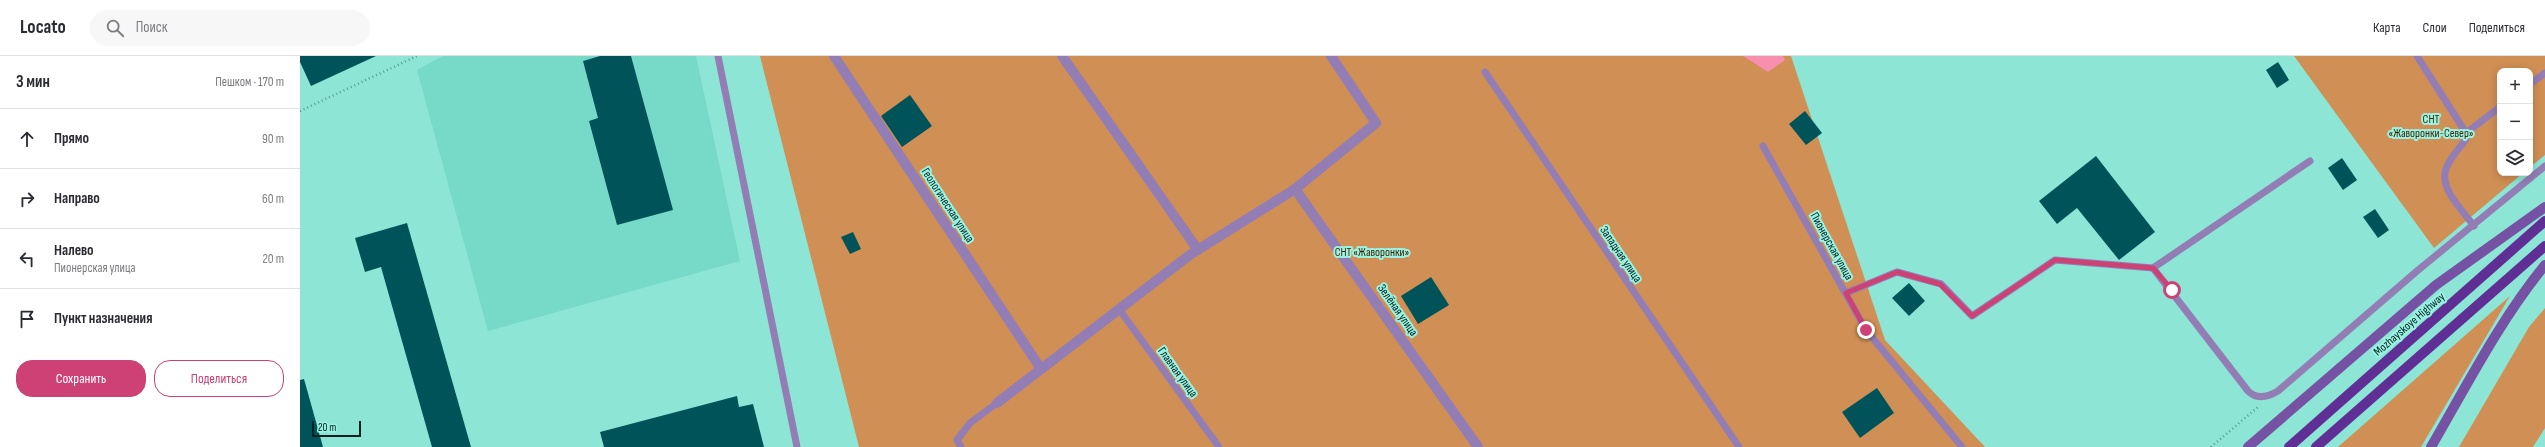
<!DOCTYPE html>
<html lang="ru">
<meta charset="utf-8">
<style>
body{margin:0;font-family:"Sofia Sans Condensed",sans-serif;background:#f7f7f7;color:#2b2b33}
.controls{position:absolute;right:12px;top:12px;display:grid;overflow:hidden;border-radius:8px;box-shadow:0 2px 10px #0003}
.controls button{width:36px;height:36px;display:grid;place-items:center;padding:0;border:0;border-bottom:1px solid #e1e1e2;background:#fff;color:#2b2b33;font:20px sans-serif}
.scale{position:absolute;left:12px;bottom:10px;width:49px;box-sizing:border-box;padding-left:4px;border:2px solid #04201c;border-top:0;font-size:11px;line-height:14px;white-space:nowrap;color:#04201c;-webkit-text-stroke:3px #9af2e2;paint-order:stroke}
.stop{position:absolute;width:12px;height:12px;margin:-9px;border:3px solid #cd4175;border-radius:50%;background:#fff}
.stop.end{background:#cd4175;border-color:#fff;box-shadow:0 1px 4px #0008}
.list{margin:0;padding:0;list-style:none}
h2{display:flex;justify-content:space-between;align-items:center;height:52px;margin:0;padding:0 16px;font-size:17px}
h2 small{font-size:13px;font-weight:400;color:#7c7c81}
.list li{display:grid;grid-template-columns:26px 1fr auto;gap:12px;align-items:center;box-sizing:border-box;height:60px;padding:0 16px;border-top:1px solid #e1e1e2}
.list b{display:block;font-size:15px;white-space:nowrap}
.list p{margin:0;font-size:13px;white-space:nowrap;color:#7c7c81}
.list em{font-size:13px;font-style:normal;color:#7c7c81}
.actions{display:flex;gap:8px;padding:12px 16px}
.actions a{flex:1;padding:9px 0;border:1px solid #cd4175;border-radius:16px;text-align:center;font-size:14px;color:#cd4175}
.actions .main{background:#cd4175;color:#fff}
.icon{flex:none;width:22px;height:22px;fill:none;stroke:currentColor;stroke-width:2;stroke-linecap:round;stroke-linejoin:round}
.map{position:relative;flex:none;width:2245px;height:391px;overflow:hidden}
header{display:flex;align-items:center;gap:24px;box-sizing:border-box;height:56px;padding:0 20px;background:#fff;border-bottom:1px solid #e1e1e2}
header strong{font-size:19px}
nav{display:flex;gap:22px;margin-inline-start:auto;font-size:14px}
.search{width:280px;height:36px;background:#f7f7f7;display:flex;align-items:center;gap:10px;box-sizing:border-box;padding:0 14px;border-radius:22px;color:#7c7c81;font-size:15px}
main{display:flex}
aside{flex:1;background:#fff}
.map>svg:first-child{display:block}
.built{fill:#77d9c8}
.green{fill:#d08f54}
.water{fill:#f78fae}
.building{fill:#005459}
.lines{fill:none;stroke-linecap:round;stroke-linejoin:round}
.path{stroke:#5a9c90;stroke-width:2.5;stroke-dasharray:1 3;stroke-linecap:butt}
.service{stroke:#937db5;stroke-width:7}
.minor{stroke:#937db5;stroke-width:10}
.secondary{stroke:#7552a4;stroke-width:10}
.primary{stroke:#602f96;stroke-width:10}
.route{stroke:#cd4175;stroke-width:5}
.labels{text-anchor:middle;stroke-width:4;stroke-linejoin:round;paint-order:stroke}
.park-label{font-size:12px;fill:#442505;stroke:#9af2e2}
.street-label{font-size:12px;fill:#04201c;stroke:#9af2e2}
</style>
<header>
<strong>Locato</strong>
<div class="search"><svg class="icon" aria-label="search" viewBox="0 0 24 24"><circle cx="10" cy="10" r="6"/><path d="M15 15l6 6"/></svg>Поиск</div>
<nav><a>Карта</a><a>Слои</a><a>Поделиться</a></nav>
</header>
<main>
<aside>
<h2>3 мин<small>Пешком · 170 m</small></h2>
<ul class="list">
<li><svg class="icon" aria-label="ahead" viewBox="0 0 24 24"><path d="M12 20V5M6 11l6-6 6 6"/></svg><div><b>Прямо</b></div><em>90 m</em></li>
<li><svg class="icon" aria-label="right" viewBox="0 0 24 24"><path d="M7 20v-9h11M14 6l5 5-5 5"/></svg><div><b>Направо</b></div><em>60 m</em></li>
<li><svg class="icon" aria-label="left" viewBox="0 0 24 24"><path d="M17 20v-9H6M10 6l-5 5 5 5"/></svg><div><b>Налево</b><p>Пионерская улица</p></div><em>20 m</em></li>
<li><svg class="icon" aria-label="arrive" viewBox="0 0 24 24"><path d="M6 21V4h12l-3 4 3 4H6"/></svg><div><b>Пункт назначения</b></div></li>
</ul>
<div class="actions"><a class="main">Сохранить</a><a>Поделиться</a></div>
</aside>
<div class="map">
<svg width="2245" height="391" viewBox="0 0 2245 391">
<rect width="100%" height="100%" fill="#8de5d5"/>
<!-- built -->
<polygon class="built" points="143,0 396,0 440,205 188,275 117,14"/>
<!-- green -->
<g class="green">
<polygon points="460,0 1491,0 1585,284 1685,391 559,391"/>
<polygon points="1994,0 2245,0 2245,99 2230,111 2230,15 2200,15 2200,117 2223,117 2134,192"/>
<polygon points="2210,240 2121,391 2038,391"/>
<polygon points="2245,252 2245,372 2233,391 2159,391 2229,271"/>
</g>
<!-- water -->
<polygon class="water" points="1443,0 1483,0 1485,4 1468,16"/>
<!-- building -->
<g class="building">
<polygon points="0,0 76,0 11,30 0,6"/>
<polygon points="300,0 331,0 373,154 317,169 289,65 298,62 283,5"/>
<polygon points="1978,6 1989,24 1977,32 1966,14"/>
<polygon points="610,39 632,70 602,91 581,60"/>
<polygon points="1505,55 1522,77 1506,89 1489,68"/>
<polygon points="1796,100 1855,176 1819,204 1777,152 1757,168 1739,145"/>
<polygon points="2042,102 2057,124 2043,134 2028,112"/>
<polygon points="2075,153 2089,174 2078,182 2063,161"/>
<polygon points="107,167 171,391 132,391 81,211 65,216 55,182"/>
<polygon points="553,176 561,193 550,198 541,181"/>
<polygon points="1131,221 1149,249 1118,268 1101,240"/>
<polygon points="1609,227 1625,245 1609,260 1592,242"/>
<polygon points="4,323 23,391 0,391 0,324"/>
<polygon points="1577,332 1594,357 1560,382 1542,356"/>
<polygon points="437,340 439,351 453,348 464,391 304,391 300,376"/>
</g>
<g class="lines">
<!-- path -->
<g class="path">
<polyline points="0,55 117,0"/>
<polyline points="1911,391 1958,351"/>
</g>
<!-- service -->
<g class="service">
<polyline points="418,0 497,391"/>
<path d="M2117 0 2166 77V83C2160 92 2146 106 2145 117 2142 136 2164 156 2174 170"/>
<polyline points="1185,16 1439,391"/>
<polyline points="2230,28 2245,17"/>
<polyline points="2166,77 2200,51"/>
<polyline points="1463,90 1566,274 1662,391"/>
<path d="M1853 212 1948 335C1957 344 1968 341 1978 335L2117 215 2245 110"/>
<polyline points="1546,237 1597,216 1641,228 1672,260 1755,204 1853,212 2010,105"/>
<polyline points="819,253 919,391"/>
<polyline points="661,391 657,384 670,367 697,347"/>
</g>
<!-- minor -->
<g class="minor">
<polyline points="534,0 741,313"/>
<polyline points="762,0 898,194"/>
<polyline points="995,133 1178,391"/>
<polyline points="697,347 891,198 995,133 1076,67 1031,0"/>
</g>
<!-- secondary -->
<g class="secondary">
<polyline points="1948,391 2136,229 2245,151"/>
<path d="M2131 391C2167 329 2200 264 2245 209"/>
</g>
<!-- primary -->
<g class="primary">
<polyline points="1989,391 2245,165"/>
<polyline points="2016,391 2245,190"/>
</g>
</g>
<g class="lines">
<!-- route -->
<polyline class="route" points="1566,274 1546,237 1597,216 1640,228 1672,260 1755,204 1853,212 1872,234"/>
</g>
<g class="labels">
<!-- park labels -->
<g class="park-label">
<text x="2131" y="67">СНТ<tspan x="2131" dy="14">«Жаворонки-Север»</tspan></text>
<text x="1072" y="200">СНТ «Жаворонки»</text>
</g>
<!-- street labels -->
<g class="street-label">
<text transform="translate(648 149) rotate(57)" y="4">Геологическая улица</text>
<text transform="translate(1532 190) rotate(61)" y="4">Пионерская улица</text>
<text transform="translate(1321 198) rotate(56)" y="4">Западная улица</text>
<text transform="translate(1098 254) rotate(55)" y="4">Зелёная улица</text>
<text transform="translate(2109 268) rotate(-41)" y="4">Mozhayskoye Highway</text>
<text transform="translate(878 316) rotate(54)" y="4">Главная улица</text>
</g>
</g>
</svg>
<div class="controls">
<button>+</button>
<button>−</button>
<button><svg class="icon" aria-label="layers" viewBox="0 0 24 24"><path d="M12 4l9 5-9 5-9-5zM3 14l9 5 9-5"/></svg></button>
</div>
<div class="scale">20 m</div>
<div class="stop" style="left:1872px;top:234px"></div>
<div class="stop end" style="left:1566px;top:274px"></div>
</div>
</main>
